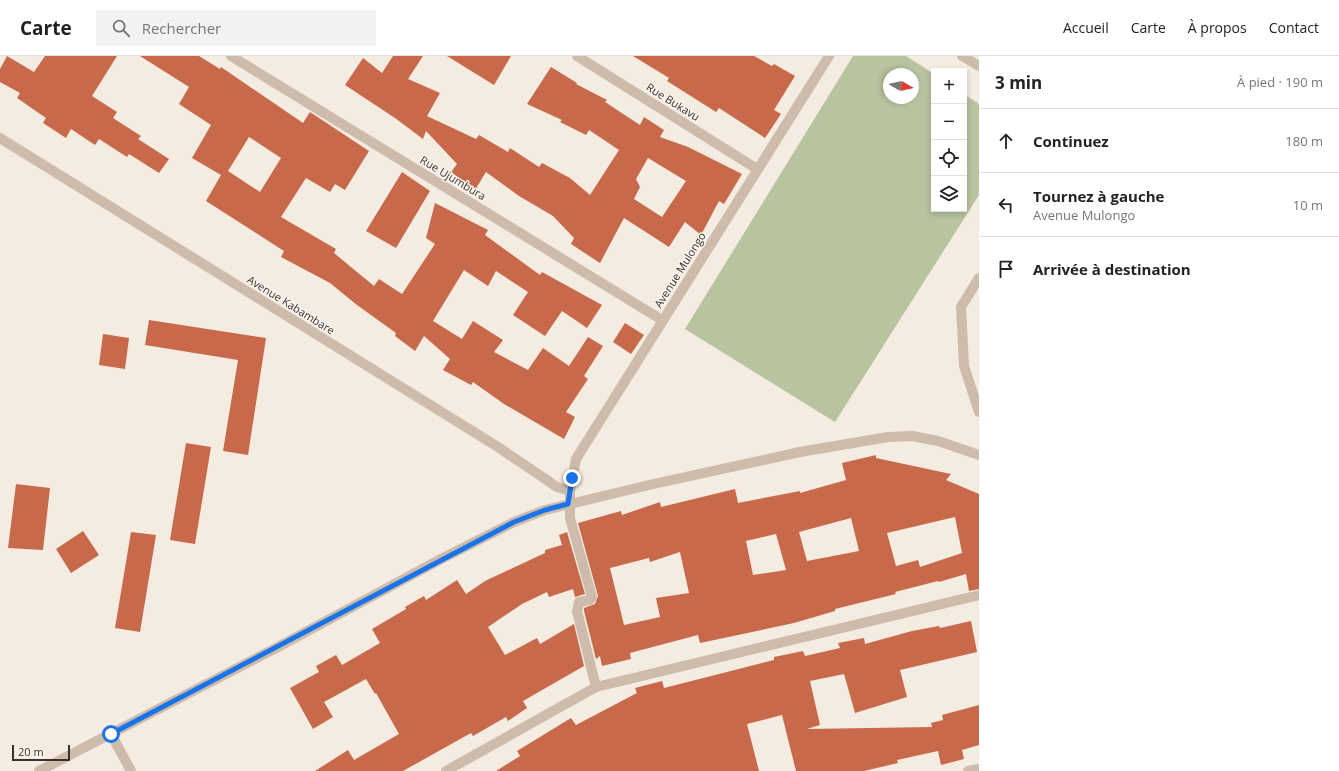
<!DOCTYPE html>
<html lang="fr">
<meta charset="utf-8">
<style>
body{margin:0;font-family:"Open Sans",sans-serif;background:#f2f2f2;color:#222}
.controls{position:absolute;right:12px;top:12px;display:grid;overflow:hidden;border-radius:0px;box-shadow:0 2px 6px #0003}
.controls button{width:36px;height:36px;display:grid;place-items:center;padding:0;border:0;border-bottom:1px solid #e0e0e0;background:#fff;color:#222;font:20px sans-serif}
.compass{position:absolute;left:883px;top:12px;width:36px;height:36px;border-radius:50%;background:#fff;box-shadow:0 2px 6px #0003;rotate:99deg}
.scale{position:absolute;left:12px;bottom:10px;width:58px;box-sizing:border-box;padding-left:4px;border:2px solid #3b302b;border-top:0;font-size:11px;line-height:14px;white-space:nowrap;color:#3b302b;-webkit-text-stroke:3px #fbf5ee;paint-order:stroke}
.stop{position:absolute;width:12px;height:12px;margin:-9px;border:3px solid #1a73e8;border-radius:50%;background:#fff}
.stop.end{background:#1a73e8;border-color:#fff;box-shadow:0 1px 4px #0008}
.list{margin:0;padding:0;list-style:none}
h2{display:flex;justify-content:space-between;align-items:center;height:52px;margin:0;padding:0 16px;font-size:17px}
h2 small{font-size:13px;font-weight:400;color:#767676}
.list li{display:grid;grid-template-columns:26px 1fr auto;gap:12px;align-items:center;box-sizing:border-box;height:64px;padding:0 16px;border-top:1px solid #e0e0e0}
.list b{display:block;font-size:15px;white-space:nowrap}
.list p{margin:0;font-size:13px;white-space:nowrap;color:#767676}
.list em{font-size:13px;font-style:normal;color:#767676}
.icon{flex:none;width:22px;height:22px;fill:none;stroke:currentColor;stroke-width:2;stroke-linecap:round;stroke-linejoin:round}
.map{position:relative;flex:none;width:979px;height:715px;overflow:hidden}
header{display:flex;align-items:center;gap:24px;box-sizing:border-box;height:56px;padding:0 20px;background:#fff;border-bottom:1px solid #e0e0e0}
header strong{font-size:19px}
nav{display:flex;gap:22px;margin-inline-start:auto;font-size:14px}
.search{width:280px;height:36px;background:#f2f2f2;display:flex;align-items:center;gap:10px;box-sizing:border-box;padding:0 14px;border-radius:0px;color:#767676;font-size:15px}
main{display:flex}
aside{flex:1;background:#fff}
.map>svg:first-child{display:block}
.green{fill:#b8c4a0;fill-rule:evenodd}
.building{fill:#c8694b;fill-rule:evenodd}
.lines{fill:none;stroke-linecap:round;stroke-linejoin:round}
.minor{stroke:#cdbbac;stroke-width:10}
.route{stroke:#1a73e8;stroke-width:5}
.labels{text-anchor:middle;stroke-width:3;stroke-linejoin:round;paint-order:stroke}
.street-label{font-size:11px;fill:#3b302b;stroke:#fbf5ee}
</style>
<header>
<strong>Carte</strong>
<div class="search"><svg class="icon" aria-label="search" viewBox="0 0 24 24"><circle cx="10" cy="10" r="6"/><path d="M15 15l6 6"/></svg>Rechercher</div>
<nav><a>Accueil</a><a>Carte</a><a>À propos</a><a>Contact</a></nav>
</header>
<main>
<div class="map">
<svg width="979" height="715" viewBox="0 0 979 715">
<rect width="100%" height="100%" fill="#f4ebe1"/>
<!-- green -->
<path class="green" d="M853 0H906L934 18V153H964V38L979 48V139L835 366 685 273ZM889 18H913V42H889Z"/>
<!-- building -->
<g class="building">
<polygon points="7,0 34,16 45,0 117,0 92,40 117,56 113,62 141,80 138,83 169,103 159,117 129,98 127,101 99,83 95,89 71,73 66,82 43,67 46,62 17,42 20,37 0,26 0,13"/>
<path d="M140 0H199L220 13 221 11 303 67 310 56 369 95 345 134 335 128 330 136 306 122 281 161 336 193 334 197 374 230 379 223 402 238 435 188 426 182 435 147 488 174 485 179 540 219 542 216 602 249 587 272 562 255 545 280 513 259 528 236 496 215 488 230 464 214 433 265 462 283 473 265 503 284 494 296 528 314 543 292 569 310 588 281 603 290 584 320 588 323 566 356 575 361 564 383 504 348 473 326 471 329 443 314 450 303 424 280 415 295 395 280 396 277 357 249 330 227 281 201 284 195 206 145 221 119 192 102 211 69 179 48 189 31ZM249 81 281 102 260 136 228 115Z"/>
<path d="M393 0H423L408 23 440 37 427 60 476 83 479 79 508 96 510 92 539 111 542 107 570 122 590 139 619 94 589 74 586 79 560 66 562 64 527 48 551 11 577 27 576 28 607 44 605 46 640 69 644 61 664 74 660 81 688 91 742 118 724 148 719 145 701 179 685 166 669 191 624 162 600 207 571 188 574 182 553 160 519 140 486 116 475 134 451 116 457 108 426 75 423 83 395 62 345 29 363 2 382 17ZM648 102 686 125 662 161 634 143 640 131 636 123Z"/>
<polygon points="447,0 511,0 494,29"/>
<polygon points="633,0 754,0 772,10 774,8 795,20 774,54 781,58 765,82 719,52 716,56 667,25 669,22"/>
<polygon points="402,116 430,135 396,192 366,175"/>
<polygon points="149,264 266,282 248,399 223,395 238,304 145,289"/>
<polygon points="625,267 644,279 631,298 613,286"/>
<polygon points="103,278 129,282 125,313 99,309"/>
<polygon points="186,387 211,391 195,488 170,484"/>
<path d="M876 399V402L951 418 946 424 979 438V533L969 535 966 518 939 526 938 525 895 536 896 538 835 553V555L794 567 700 587 698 579 630 597 631 603 602 610 600 600 596 603 584 555V552L595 548 598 540 578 467 621 455 622 459 660 446 661 451 735 433 738 447 800 435V437L846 424 842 407ZM955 461 962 497 920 511 918 504 896 510 887 477ZM851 462 859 495 807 505 799 476ZM776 478 786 514 753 519 746 485ZM680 496 689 537 656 542 660 561 624 569 610 512 649 502 650 506Z"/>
<polygon points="16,428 50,432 43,494 8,492"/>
<polygon points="83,475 99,499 71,517 56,493"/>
<polygon points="131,476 156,479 140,576 115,572"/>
<polygon points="567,476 585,538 575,541 573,533 549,541 547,536 522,548 488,571 505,599 537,582 540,588 574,568 584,610 523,645 527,652 508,665 506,661 473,680 471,677 403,715 315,715 348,694 354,704 399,678 376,637 375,638 366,623 324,646 333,661 313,673 290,632 319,616 316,610 336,599 342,609 380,587 372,573 406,553 405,551 424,540 426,544 457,524 466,538 485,525 545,497 545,494 562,489 559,479"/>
<polygon points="971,565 977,596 900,614 907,641 855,657 844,618 810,625 820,669 807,673 932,671 931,667 943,664 942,659 979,649 979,689 962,694 964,703 941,709 938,695 897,704 898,707 864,715 796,715 782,659 747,668 759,715 496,715 520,700 517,695 571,662 576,669 637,637 635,632 662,625 664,632 774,604 774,601 803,595 805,600 840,592 838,587 864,582 865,588 912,575 939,570 940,572"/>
</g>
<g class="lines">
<!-- minor -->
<g class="minor">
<polyline points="231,0 662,264"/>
<polyline points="577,0 757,113"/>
<polyline points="962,0 979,10"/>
<polyline points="0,82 498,391 557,431 570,435"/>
<polyline points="979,222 961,251 964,310 979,356"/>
<polyline points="596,631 577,555 579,546 590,544 592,541 570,462 570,435 576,403 829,0"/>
<polyline points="111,678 131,715"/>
<polyline points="39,715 278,591 441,503 514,466 545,454 649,429 800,396 888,381 912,380 938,385 979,399"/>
<polyline points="446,715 596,631 979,539"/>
<polyline points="968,715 979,713"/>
</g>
</g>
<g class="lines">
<!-- route -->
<polyline class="route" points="111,678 514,466 545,454 568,448 572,422"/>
</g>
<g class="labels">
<!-- street labels -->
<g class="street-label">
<text transform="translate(673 46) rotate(32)" y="4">Rue Bukavu</text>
<text transform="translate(453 122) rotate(31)" y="4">Rue Ujumbura</text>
<text transform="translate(680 214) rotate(-58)" y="4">Avenue Mulongo</text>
<text transform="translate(291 249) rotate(32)" y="4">Avenue Kabambare</text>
</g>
</g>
</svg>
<div class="controls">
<button>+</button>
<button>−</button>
<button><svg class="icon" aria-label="locate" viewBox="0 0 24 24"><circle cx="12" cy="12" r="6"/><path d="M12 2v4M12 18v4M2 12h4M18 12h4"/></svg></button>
<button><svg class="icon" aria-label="layers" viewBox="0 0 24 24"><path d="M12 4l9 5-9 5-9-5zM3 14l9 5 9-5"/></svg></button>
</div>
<svg class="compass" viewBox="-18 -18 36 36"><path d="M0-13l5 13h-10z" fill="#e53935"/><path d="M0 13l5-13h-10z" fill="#767676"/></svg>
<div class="scale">20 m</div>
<div class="stop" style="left:111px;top:678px"></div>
<div class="stop end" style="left:572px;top:422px"></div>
</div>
<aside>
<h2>3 min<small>À pied · 190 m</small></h2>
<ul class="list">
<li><svg class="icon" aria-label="ahead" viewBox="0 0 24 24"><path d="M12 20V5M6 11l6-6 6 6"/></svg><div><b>Continuez</b></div><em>180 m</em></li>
<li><svg class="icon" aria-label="left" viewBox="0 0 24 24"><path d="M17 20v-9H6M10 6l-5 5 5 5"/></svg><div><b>Tournez à gauche</b><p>Avenue Mulongo</p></div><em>10 m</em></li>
<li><svg class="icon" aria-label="arrive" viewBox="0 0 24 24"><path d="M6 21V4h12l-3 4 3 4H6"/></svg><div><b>Arrivée à destination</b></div></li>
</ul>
</aside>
</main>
